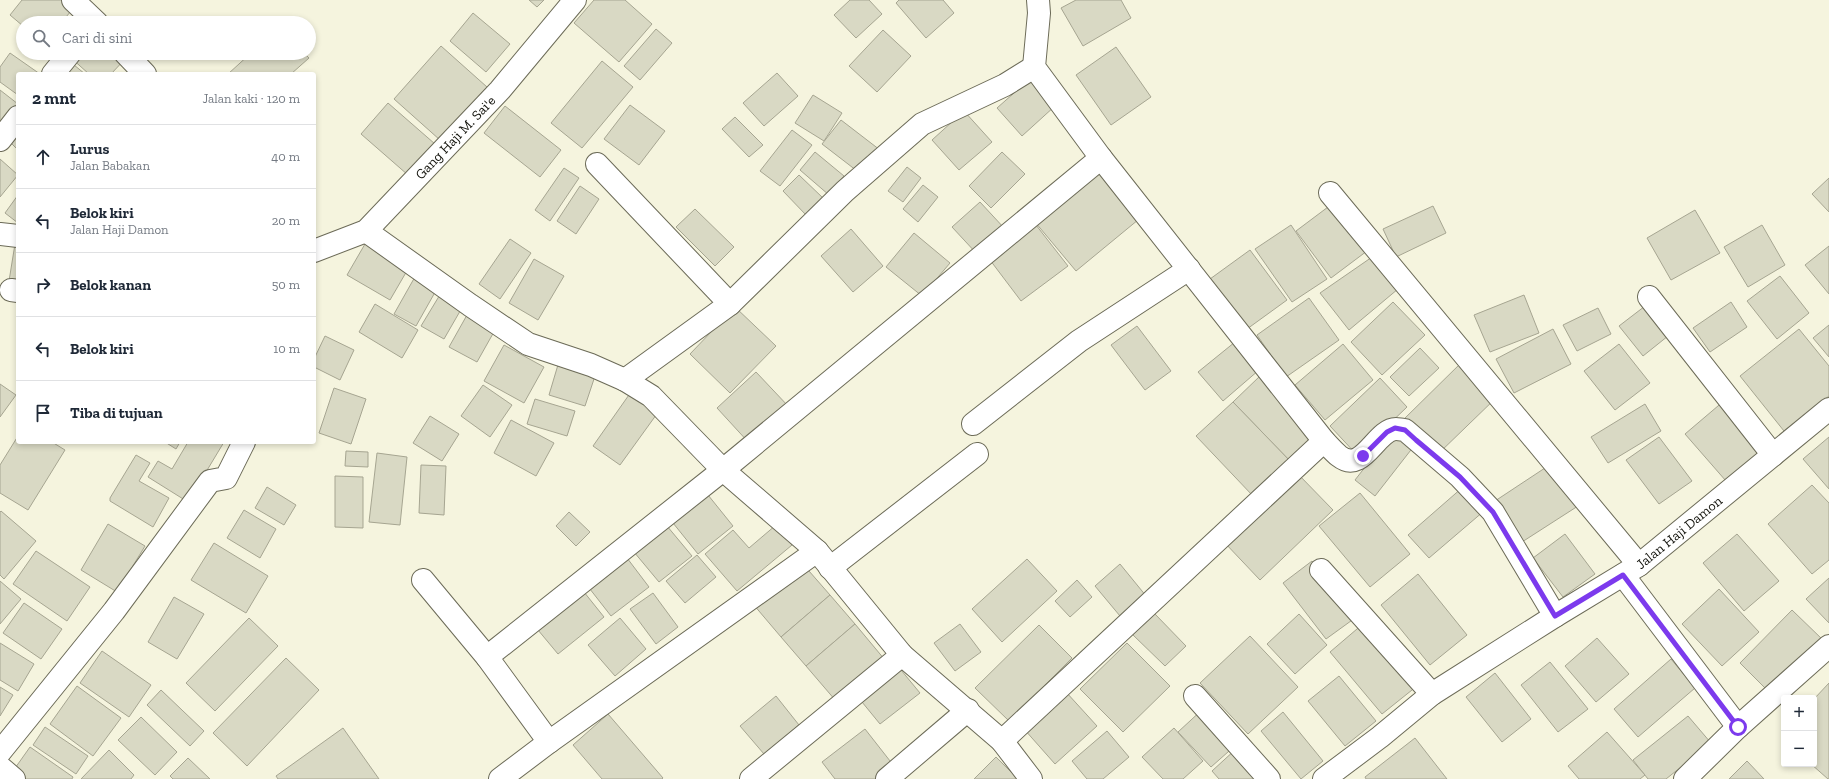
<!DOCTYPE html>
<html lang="id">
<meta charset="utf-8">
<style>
body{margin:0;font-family:"Zilla Slab",serif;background:#f2f2f3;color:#1f2937}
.controls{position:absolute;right:12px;bottom:12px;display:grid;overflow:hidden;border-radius:4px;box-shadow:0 2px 6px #0003}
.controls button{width:36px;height:36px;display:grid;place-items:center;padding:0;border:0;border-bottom:1px solid #e0e1e3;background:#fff;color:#1f2937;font:20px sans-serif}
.stop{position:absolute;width:12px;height:12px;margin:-9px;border:3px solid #7c3aed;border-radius:50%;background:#fff}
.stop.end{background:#7c3aed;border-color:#fff;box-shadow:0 1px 4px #0008}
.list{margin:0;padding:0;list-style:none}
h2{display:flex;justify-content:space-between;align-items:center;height:52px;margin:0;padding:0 16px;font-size:17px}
h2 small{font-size:13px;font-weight:400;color:#747a83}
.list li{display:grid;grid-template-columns:26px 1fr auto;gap:12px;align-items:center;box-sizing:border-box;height:64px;padding:0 16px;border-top:1px solid #e0e1e3}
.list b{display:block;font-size:15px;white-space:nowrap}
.list p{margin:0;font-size:13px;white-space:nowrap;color:#747a83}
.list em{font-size:13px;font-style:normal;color:#747a83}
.icon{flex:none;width:22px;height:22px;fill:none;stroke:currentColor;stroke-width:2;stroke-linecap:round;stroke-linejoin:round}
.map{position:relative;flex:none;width:1829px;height:779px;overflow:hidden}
.search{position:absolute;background:#fff;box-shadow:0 2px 6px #0003;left:16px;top:16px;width:300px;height:44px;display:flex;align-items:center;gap:10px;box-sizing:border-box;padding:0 14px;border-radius:22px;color:#747a83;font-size:15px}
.panel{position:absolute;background:#fff;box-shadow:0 2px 6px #0003;left:16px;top:72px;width:300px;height:372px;border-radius:4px}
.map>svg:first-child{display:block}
.building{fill:#d9d9c4;stroke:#a6a591}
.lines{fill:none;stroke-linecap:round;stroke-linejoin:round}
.minor-casing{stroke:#6c6b58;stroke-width:24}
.minor{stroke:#fff;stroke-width:22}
.route{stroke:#7c3aed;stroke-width:5}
.labels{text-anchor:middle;stroke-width:3.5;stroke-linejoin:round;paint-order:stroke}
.street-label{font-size:14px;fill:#12120b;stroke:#fff}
</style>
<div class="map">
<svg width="1829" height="779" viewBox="0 0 1829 779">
<rect width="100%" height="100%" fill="#f5f4de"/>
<!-- building -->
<g class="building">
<polygon points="22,0 70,0 76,5 61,23 23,23 23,26 10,15"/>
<polygon points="529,0 544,0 537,7"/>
<polygon points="594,0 625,0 652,24 619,62 574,23"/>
<polygon points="850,0 869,0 882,14 856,38 834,15"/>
<polygon points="899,0 943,0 954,13 926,38 896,3"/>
<polygon points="1076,0 1121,0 1131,18 1083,46 1061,8"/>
<polygon points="473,13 510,44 486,72 450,41"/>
<polygon points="656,29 672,43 640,80 624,66"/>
<polygon points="883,30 911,56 877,92 849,66"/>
<polygon points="441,46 487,87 440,140 394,99"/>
<polygon points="1116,47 1151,97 1111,125 1076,75"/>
<polygon points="10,53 40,74 18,74 18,95 0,82 0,67"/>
<polygon points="74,53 120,53 126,58 111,74 89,74 70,57"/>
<polygon points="251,53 304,53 309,58 291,74 228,74"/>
<polygon points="68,60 85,74 56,74"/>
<polygon points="602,61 633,87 582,148 551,123"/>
<polygon points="777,73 798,96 764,126 743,103"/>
<polygon points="1031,78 1055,106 1022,136 997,108"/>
<polygon points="0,90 18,104 18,110 0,132"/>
<polygon points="813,95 842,113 824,141 795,123"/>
<polygon points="388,103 435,144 408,175 361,134"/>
<polygon points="630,105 665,131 639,165 604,139"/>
<polygon points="505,106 561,150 540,177 484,133"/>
<polygon points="964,111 992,142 959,170 932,140"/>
<polygon points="735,117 763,145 749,157 722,129"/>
<polygon points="841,120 880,150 861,174 822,144"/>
<polygon points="18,128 18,150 7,139"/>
<polygon points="792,130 812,145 780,186 760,171"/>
<polygon points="815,152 844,176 829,195 800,170"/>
<polygon points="1002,152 1025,174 991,208 969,186"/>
<polygon points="0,159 18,175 0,197"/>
<polygon points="1103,166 1144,215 1076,271 1035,222"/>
<polygon points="907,167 921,178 903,202 888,191"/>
<polygon points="564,168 579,178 550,221 535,210"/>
<polygon points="799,175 823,198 806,215 783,191"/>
<polygon points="1829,178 1829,212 1812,194"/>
<polygon points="923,185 938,197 918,222 903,209"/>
<polygon points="580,186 599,199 576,234 557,221"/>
<polygon points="18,195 18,223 5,213"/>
<polygon points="1336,201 1371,248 1331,278 1296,231"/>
<polygon points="980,202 1005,229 977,254 952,227"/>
<polygon points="1433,206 1446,233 1396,257 1383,229"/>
<polygon points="695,209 734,247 715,266 676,227"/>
<polygon points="1695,210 1720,253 1671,280 1647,238"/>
<polygon points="1036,225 1068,266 1021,301 990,260"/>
<polygon points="1291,225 1327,279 1292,302 1255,249"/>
<polygon points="1762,225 1785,265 1748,287 1724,247"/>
<polygon points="851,229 883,266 853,292 821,256"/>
<polygon points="914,233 950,263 922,296 886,267"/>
<polygon points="510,239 531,253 500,299 479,284"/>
<polygon points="15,244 18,245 18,283 9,281"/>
<polygon points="365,244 408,269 390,300 347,275"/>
<polygon points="1829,246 1829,294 1805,265"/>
<polygon points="1250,250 1287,300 1247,329 1210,279"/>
<polygon points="1375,255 1398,289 1349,330 1320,293"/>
<polygon points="534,259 564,276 538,320 509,303"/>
<polygon points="416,275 438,287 416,326 394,314"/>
<polygon points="1780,276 1809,313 1777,339 1747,301"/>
<polygon points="441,293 463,306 444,339 421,326"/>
<polygon points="1524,295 1539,333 1490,352 1474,315"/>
<polygon points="1309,298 1339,340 1286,377 1257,335"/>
<polygon points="1393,302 1425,335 1382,375 1351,342"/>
<polygon points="1731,302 1747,327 1710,352 1693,328"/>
<polygon points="1649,303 1673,332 1643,356 1619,326"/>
<polygon points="375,304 418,330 402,358 359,332"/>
<polygon points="735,307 776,346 730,393 690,354"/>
<polygon points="1598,308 1611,334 1577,351 1563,325"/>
<polygon points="467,315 495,330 477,362 449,347"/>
<polygon points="1829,325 1829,357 1813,338"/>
<polygon points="1137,326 1171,371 1145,390 1111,345"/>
<polygon points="1553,329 1571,364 1514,393 1496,359"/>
<polygon points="1799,329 1829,366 1829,396 1784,431 1740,376"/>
<polygon points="325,336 354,350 340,380 314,367 314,359"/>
<polygon points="1235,342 1259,370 1223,401 1198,372"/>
<polygon points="1343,344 1373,380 1325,420 1295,385"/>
<polygon points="1619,344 1650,383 1615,410 1584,371"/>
<polygon points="504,345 544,367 524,403 484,381"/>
<polygon points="1420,348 1439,368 1409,396 1390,377"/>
<polygon points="560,358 597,370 585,406 549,395"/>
<polygon points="1463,361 1498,396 1437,455 1402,421"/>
<polygon points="756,372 789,407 750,444 717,408"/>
<polygon points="1260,376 1317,436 1290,461 1233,402"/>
<polygon points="1380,378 1407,407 1357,455 1330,426"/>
<polygon points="0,384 16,395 0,417"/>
<polygon points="483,385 512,405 490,437 461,416"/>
<polygon points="334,388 366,399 351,444 319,433"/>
<polygon points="631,392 659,411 620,465 593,446"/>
<polygon points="535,399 575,411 567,436 527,424"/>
<polygon points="1725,400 1766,447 1726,481 1685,434"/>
<polygon points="1233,402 1290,461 1253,496 1196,436"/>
<polygon points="1645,404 1661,431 1608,463 1591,437"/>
<polygon points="430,416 459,434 442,461 413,443"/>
<polygon points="511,420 554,443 536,476 494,453"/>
<polygon points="1394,430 1414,446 1375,496 1355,480"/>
<polygon points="18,436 18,442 52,442 65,450 28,510 0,493 0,465"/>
<polygon points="1659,437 1692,481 1659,504 1626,460"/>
<polygon points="1829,437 1829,489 1803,459"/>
<polygon points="165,442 180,442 176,449"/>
<polygon points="188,442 224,442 188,502 148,477 158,461 172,469"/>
<polygon points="346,451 368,452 368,467 345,466"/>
<polygon points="377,453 407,457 400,525 369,522"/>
<polygon points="136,455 150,463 139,481 169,498 153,527 110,501 110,498"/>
<polygon points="1551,464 1578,506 1522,542 1495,501"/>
<polygon points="421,465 446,466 444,515 419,513"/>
<polygon points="1297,473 1333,510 1260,580 1224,542"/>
<polygon points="335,476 363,477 363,528 335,527"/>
<polygon points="1812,485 1829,503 1829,560 1812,574 1768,524"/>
<polygon points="267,487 296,505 284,525 255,508"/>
<polygon points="1463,487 1484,511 1429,558 1408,535"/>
<polygon points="704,490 733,526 698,554 669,518"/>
<polygon points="1360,493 1410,554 1370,587 1319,526"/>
<polygon points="244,510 276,529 260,558 227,538"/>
<polygon points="1,511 36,541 4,579 0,575 0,512"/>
<polygon points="569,512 590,532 576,546 556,526"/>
<polygon points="108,524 145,546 117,592 81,570"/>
<polygon points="776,525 792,545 737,591 705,554 733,530 749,548"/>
<polygon points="667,526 692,556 659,582 634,552"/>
<polygon points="1565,534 1595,574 1563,597 1533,558"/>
<polygon points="1737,534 1779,581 1744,611 1703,563"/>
<polygon points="214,543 268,576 246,613 191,580"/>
<polygon points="36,551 90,587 67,621 13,584"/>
<polygon points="624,554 649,587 611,616 586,584"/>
<polygon points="697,555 716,577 685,603 666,581"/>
<polygon points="1027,559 1057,591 1002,642 972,609"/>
<polygon points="1312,561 1355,618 1326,639 1283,583"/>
<polygon points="802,563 830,595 781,637 753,604"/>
<polygon points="1120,564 1151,602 1125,622 1095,586"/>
<polygon points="1418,574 1467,635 1430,665 1381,605"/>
<polygon points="1829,578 1829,623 1806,599"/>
<polygon points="1077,580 1092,597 1070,617 1055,601"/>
<polygon points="0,581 21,599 0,624"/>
<polygon points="580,587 604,617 558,654 533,624"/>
<polygon points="1719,589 1759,632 1722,666 1682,624"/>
<polygon points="653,593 678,627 656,644 630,609"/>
<polygon points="830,595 855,624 806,666 781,637"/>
<polygon points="174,597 204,614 177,659 148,642"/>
<polygon points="24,603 62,629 41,659 3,633"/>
<polygon points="1792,610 1823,640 1771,694 1740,663"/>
<polygon points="1154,613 1186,646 1165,666 1132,634"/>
<polygon points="1299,614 1327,645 1295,674 1267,644"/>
<polygon points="249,618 278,646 215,711 186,683"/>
<polygon points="620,618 646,649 615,676 588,645"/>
<polygon points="1364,623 1417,686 1382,714 1330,652"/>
<polygon points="855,624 885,660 836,701 806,666"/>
<polygon points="960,624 981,652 955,671 934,643"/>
<polygon points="1039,625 1072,658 1009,721 975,688"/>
<polygon points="1250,636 1298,687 1248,734 1200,683"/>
<polygon points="1597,638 1629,674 1596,702 1565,666"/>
<polygon points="0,643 34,664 18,691 0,680"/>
<polygon points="1127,643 1170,686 1123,732 1080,689"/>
<polygon points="102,651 151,685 129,717 80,683"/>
<polygon points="286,658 319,690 247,766 213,733"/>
<polygon points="1671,659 1695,688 1638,737 1614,709"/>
<polygon points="1550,662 1588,709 1558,732 1521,685"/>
<polygon points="901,670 920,693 880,724 862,702"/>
<polygon points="1495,673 1531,719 1502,742 1466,697"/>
<polygon points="1339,676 1376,721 1345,746 1308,701"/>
<polygon points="1829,683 1829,779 1828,779 1811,764 1814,764 1814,699"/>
<polygon points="77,686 121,718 93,756 50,724"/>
<polygon points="0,687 13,695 0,716"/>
<polygon points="161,690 204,731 190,746 147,705"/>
<polygon points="1066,692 1097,726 1055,764 1024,729"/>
<polygon points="776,696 799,725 764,754 740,726"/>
<polygon points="1204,708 1237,744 1211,767 1178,732"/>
<polygon points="1283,712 1323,761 1301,779 1261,731"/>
<polygon points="608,714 663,778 662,779 602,779 573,745"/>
<polygon points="1688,716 1711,743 1666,779 1648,779 1633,760"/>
<polygon points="141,717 177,752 155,775 118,740"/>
<polygon points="45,727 88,756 76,774 33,745"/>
<polygon points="343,728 379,779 278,779 276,776"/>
<polygon points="1174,728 1203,761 1183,779 1163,779 1142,757"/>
<polygon points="865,729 894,766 877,779 835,779 822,762"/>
<polygon points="1107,731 1129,757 1103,779 1087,779 1072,761"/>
<polygon points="1607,732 1645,775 1640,779 1579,779 1568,766"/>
<polygon points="1415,738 1447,779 1366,779 1365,777"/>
<polygon points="30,747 73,777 72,779 25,779 13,771"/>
<polygon points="1236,749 1262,779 1219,779 1212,771"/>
<polygon points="109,750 134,775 131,779 81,779"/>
<polygon points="996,757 1018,779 974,779"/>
<polygon points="188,758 210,779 173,779 170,776"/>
<polygon points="1747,761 1764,779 1729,779"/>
</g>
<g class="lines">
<defs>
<g id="minor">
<polyline points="73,0 97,23"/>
<path d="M1038 0 1039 13 1034 67 1101 158 1324 441C1329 446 1334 452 1339 456 1363 475 1376 429 1396 429 1398 429 1402 430 1405 430L1460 477 1493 512 1555 616"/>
<polyline points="125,53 145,74"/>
<polyline points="53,74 70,53"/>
<polyline points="0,140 18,117"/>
<polyline points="597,164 730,304"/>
<polyline points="1330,193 1639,565"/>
<polyline points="366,231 470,305 528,344 591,365 625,380 651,396 723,470 817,551 902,655 1002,741 1031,779"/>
<polyline points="0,234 18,236"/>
<path id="s1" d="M314 251 366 231 500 90 575 0"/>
<polyline points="11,290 18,291"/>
<polyline points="1649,297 1773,455"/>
<polyline points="625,380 730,304 845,191 922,124 1005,85 1034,67"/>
<polyline points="973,424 1079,341 1189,269"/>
<polyline points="830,568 977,454"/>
<polyline points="1321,570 1432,694"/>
<polyline points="1623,575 1738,727"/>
<polyline points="423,580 487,657"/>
<polyline points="1195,696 1269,779"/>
<polyline points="1002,741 1324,441"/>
<polyline points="549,742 487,657 723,470 1101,158"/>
<polyline points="0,752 114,611 210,481 226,478 244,442"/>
<polyline points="0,767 14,779"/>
<polyline points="500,779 549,742 817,551"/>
<polyline points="751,779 902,655"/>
<polyline points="887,779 968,710"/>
<path id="s2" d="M1324 779 1380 737 1432 694 1555 616 1639 565 1829 409"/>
<polyline points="1685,779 1738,727 1829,646"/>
</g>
</defs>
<!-- minor casing -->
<use href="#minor" class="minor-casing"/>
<!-- minor -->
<use href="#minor" class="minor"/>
</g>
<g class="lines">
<!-- route -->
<polyline class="route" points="1363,456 1387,432 1395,428 1405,430 1416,440 1460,477 1493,512 1555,616 1623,575 1738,727"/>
</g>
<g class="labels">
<!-- street labels -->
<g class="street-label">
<text dy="5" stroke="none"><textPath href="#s1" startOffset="185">Gang Haji M. Sai'e</textPath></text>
<text dy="5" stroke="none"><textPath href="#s2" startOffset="433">Jalan Haji Damon</textPath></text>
</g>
</g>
</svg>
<div class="controls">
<button>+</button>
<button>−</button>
</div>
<div class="stop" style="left:1738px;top:727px"></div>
<div class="stop end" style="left:1363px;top:456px"></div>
<div class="search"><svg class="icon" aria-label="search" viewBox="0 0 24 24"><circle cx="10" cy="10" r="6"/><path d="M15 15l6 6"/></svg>Cari di sini</div>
<section class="panel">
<h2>2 mnt<small>Jalan kaki · 120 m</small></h2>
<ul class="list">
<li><svg class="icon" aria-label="ahead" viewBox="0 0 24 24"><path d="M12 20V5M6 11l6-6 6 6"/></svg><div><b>Lurus</b><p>Jalan Babakan</p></div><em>40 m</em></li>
<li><svg class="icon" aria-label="left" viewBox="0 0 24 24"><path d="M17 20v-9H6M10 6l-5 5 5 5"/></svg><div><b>Belok kiri</b><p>Jalan Haji Damon</p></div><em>20 m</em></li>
<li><svg class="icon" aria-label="right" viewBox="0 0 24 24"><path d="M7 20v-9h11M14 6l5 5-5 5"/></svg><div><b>Belok kanan</b></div><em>50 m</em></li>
<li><svg class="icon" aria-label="left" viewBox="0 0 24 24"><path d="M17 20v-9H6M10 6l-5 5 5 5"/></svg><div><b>Belok kiri</b></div><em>10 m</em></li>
<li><svg class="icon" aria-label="arrive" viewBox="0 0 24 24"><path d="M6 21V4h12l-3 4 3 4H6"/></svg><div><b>Tiba di tujuan</b></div></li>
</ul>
</section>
</div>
